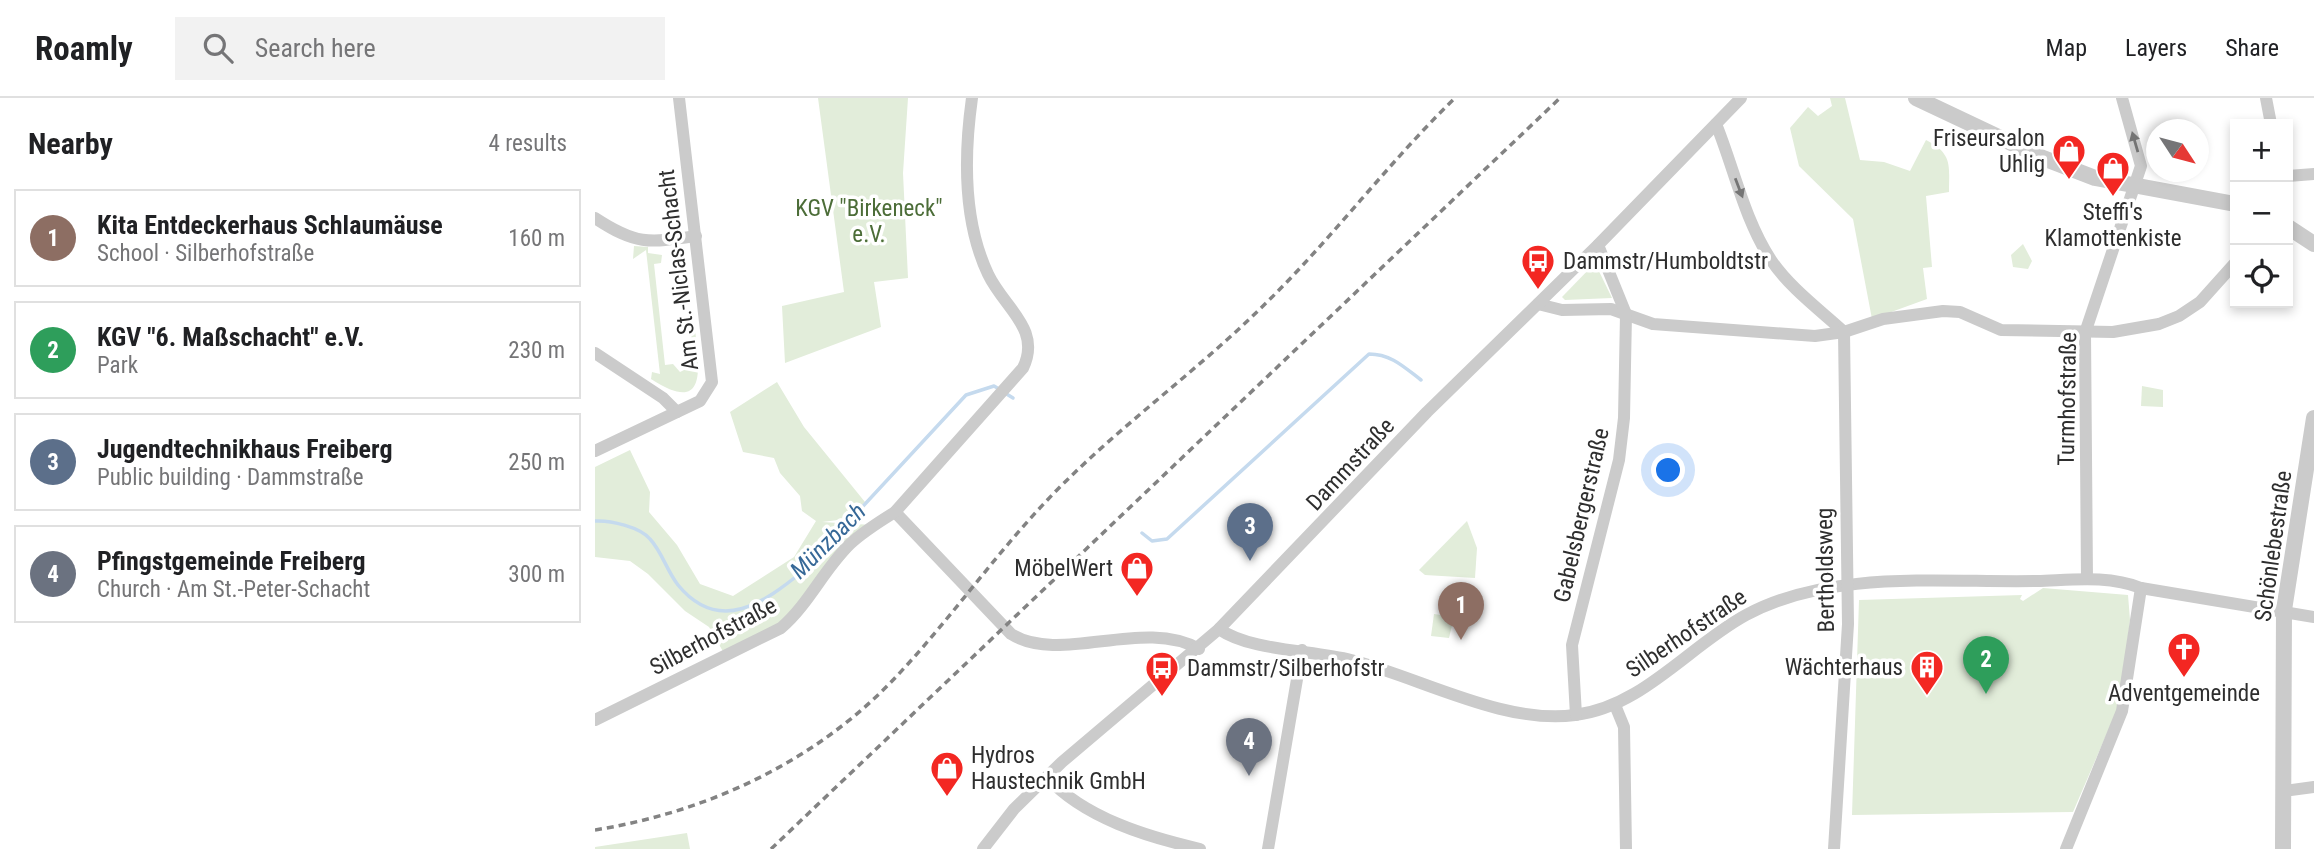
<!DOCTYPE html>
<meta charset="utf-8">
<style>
body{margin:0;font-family:"Roboto Condensed",sans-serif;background:#f2f2f2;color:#202124}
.controls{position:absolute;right:21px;top:21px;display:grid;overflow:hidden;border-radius:0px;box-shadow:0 4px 10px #0003}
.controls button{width:63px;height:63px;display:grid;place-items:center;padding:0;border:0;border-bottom:2px solid #e0e0e0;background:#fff;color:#202124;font:35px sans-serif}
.compass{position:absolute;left:1551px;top:21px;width:63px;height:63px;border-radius:50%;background:#fff;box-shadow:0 4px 10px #0003;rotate:126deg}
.you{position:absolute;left:1074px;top:373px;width:24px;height:24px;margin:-18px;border:5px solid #fff;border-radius:50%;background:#1a73e8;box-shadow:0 0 0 10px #1a73e833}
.badge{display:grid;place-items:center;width:46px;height:46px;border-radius:50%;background:#f32722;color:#fff;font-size:23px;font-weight:700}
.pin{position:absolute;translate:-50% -58px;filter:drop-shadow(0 2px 4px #0008)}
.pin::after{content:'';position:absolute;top:37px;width:24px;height:21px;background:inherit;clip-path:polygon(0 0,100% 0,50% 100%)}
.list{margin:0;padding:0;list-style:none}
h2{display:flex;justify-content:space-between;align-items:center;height:91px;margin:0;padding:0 28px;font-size:30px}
h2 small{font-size:23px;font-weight:400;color:#757577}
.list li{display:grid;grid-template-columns:46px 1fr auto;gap:21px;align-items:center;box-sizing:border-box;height:98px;margin:0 14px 14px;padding:0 14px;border:2px solid #e0e0e0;border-radius:0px}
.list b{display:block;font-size:26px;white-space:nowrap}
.list p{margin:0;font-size:23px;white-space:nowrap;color:#757577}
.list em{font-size:23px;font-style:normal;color:#757577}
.icon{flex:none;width:38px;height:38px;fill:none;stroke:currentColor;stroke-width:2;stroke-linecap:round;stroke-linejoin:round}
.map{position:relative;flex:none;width:1719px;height:751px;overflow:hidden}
header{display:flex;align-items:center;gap:42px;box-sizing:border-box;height:98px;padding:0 35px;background:#fff;border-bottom:2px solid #e0e0e0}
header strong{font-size:33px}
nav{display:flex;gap:38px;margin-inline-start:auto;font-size:24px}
.search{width:490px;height:63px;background:#f2f2f2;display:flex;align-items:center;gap:18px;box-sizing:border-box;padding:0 24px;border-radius:0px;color:#757577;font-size:26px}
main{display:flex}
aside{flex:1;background:#fff}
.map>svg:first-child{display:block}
.green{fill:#e2edda}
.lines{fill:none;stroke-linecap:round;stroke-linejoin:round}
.stream{stroke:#c5daee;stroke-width:3.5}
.minor{stroke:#cbcbcb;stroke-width:12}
.tertiary{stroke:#cbcbcb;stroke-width:16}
.rail{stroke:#838383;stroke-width:3.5;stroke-dasharray:7 5;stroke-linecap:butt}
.oneway{fill:#757575}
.labels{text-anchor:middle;stroke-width:7;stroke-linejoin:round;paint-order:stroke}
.poi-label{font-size:23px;fill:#2e2e2e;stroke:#fff;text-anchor:end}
.park-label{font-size:23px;fill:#4c6d38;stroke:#fff}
.street-label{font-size:23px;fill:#2e2e2e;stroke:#fff}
.water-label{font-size:24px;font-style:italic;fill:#366897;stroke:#fff}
</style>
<header>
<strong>Roamly</strong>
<div class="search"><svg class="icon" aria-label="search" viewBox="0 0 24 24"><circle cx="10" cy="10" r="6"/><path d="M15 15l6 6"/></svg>Search here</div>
<nav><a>Map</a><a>Layers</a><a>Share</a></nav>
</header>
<main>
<aside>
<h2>Nearby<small>4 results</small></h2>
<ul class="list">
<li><span class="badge" style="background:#8d6e63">1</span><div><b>Kita Entdeckerhaus Schlaumäuse</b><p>School · Silberhofstraße</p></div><em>160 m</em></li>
<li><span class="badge" style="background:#2e9e5b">2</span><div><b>KGV &quot;6. Maßschacht&quot; e.V.</b><p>Park</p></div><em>230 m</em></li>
<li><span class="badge" style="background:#5c6f8a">3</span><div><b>Jugendtechnikhaus Freiberg</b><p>Public building · Dammstraße</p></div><em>250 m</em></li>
<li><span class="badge" style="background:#6b7280">4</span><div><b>Pfingstgemeinde Freiberg</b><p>Church · Am St.-Peter-Schacht</p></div><em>300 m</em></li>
</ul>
</aside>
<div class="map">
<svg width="1719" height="751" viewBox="0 0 1719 751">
<rect width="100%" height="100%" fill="#fff"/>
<!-- green -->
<g class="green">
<polygon points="223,0 313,0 308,75 313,180 279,184 286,229 190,265 187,208 249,194"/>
<path d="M1235 0H1250L1265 62 1289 64 1315 73 1331 42C1358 56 1354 67 1354 94L1331 98 1337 169 1328 170 1332 201 1277 221 1258 121 1204 68 1195 30 1213 9 1223 18 1237 8Z"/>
<polygon points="1428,146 1437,163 1433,171 1418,169 1416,157"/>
<path d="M39 148 53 149V155L67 157 66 165 59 166 70 267 78 266 85 274 91 271 92 265 99 264 96 235 88 236 87 232 100 231C104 270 113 318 56 281L57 274 65 276 51 152 38 161Z"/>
<polygon points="1000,165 1017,200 970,202 967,199"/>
<polygon points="182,284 209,329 270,404 251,421 227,424 278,427 205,513 130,557 114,529 90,513 53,476 35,463 0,459 0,369 35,352 55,394 54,414 82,447 105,486 138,498 199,459 221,423 207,413 205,398 185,375 179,360 148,354 135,314"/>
<polygon points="1547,288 1568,292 1568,309 1546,308"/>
<polygon points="872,423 882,450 880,480 830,477 824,472"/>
<polygon points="1448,490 1533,497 1535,522 1525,605 1478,714 1257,717 1264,502 1427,497 1425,501 1428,503"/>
<polygon points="839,516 859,519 854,540 836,538"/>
<polygon points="92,735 95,751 0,751 0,749"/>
</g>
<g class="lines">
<!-- stream -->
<g class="stream">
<polyline points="410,295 418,300"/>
<path d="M0 423C15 422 45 429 55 441 67 454 72 473 83 487 124 537 169 505 208 473L371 297 399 288 404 291"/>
<path d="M547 435 557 443 572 441 774 256C796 256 809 269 826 282"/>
</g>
<!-- minor -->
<g class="minor">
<polyline points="1671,0 1676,26"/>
<path d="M1121 26C1139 70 1149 121 1176 162 1194 189 1225 212 1249 234"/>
<polyline points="1693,78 1719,76"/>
<path d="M0 120C41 147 53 145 101 138"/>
<polyline points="943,206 967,212 1016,211 1058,226 1220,238 1249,234 1288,221 1348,213 1365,214 1406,232 1518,234 1564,226 1584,218 1605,204 1640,165"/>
<polyline points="0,255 68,300 82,314"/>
<polyline points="0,353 105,303 117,284 84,0"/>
<path d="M300 414 416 536C465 567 549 519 604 551"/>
<polyline points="1492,481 1490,235 1546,68 1527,0"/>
<path d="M624 531C655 553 717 552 756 562 824 579 909 627 980 617 1047 609 1094 548 1151 517 1236 471 1348 485 1442 483 1477 482 1513 477 1546 490L1719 519"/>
<polyline points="1020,607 1029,629 1031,751"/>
<polyline points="981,617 977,547 1024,362 1029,320 1031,216 1003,147"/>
<path d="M0 622 186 530C214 506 229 471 255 446 269 433 284 424 300 414L428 270C447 231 409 210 393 176 368 123 369 57 377 0"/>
<path d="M452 679C489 720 553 739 605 751"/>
<polyline points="1689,693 1719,689"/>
<polyline points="388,751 419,711 467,664 624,531 832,314 1003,147 1146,0"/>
<polyline points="673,751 707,552"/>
<polyline points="1239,751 1253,526 1249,234"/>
<polyline points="1471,751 1527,613 1546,490"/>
</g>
<!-- tertiary -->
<g class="tertiary">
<polyline points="1321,0 1448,60 1500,80 1640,106"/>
<polyline points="1693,129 1719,146"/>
<polyline points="1688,751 1689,512 1719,320"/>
</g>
<!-- rail -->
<g class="rail">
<path d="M0 732C112 714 220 664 299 581 356 521 403 452 461 393 526 327 602 273 668 208 736 142 792 66 860 0"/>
<polyline points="176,751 965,0"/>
</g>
</g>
<!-- one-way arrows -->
<defs><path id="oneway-solid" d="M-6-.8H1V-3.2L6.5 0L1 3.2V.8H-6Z" transform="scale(1.75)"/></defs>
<g class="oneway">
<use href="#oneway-solid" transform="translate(1540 44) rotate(-106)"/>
<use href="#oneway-solid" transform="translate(1144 90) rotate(69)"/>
</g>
<!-- icons -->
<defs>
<symbol id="shop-pin" viewBox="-11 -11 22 30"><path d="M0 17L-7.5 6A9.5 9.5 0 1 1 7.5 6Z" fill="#f32722" stroke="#fff"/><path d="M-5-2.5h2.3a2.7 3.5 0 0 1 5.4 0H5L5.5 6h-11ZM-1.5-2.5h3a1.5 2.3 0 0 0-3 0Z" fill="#fff"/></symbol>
<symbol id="bus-pin" viewBox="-11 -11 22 30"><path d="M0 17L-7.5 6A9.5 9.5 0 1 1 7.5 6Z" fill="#f32722" stroke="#fff"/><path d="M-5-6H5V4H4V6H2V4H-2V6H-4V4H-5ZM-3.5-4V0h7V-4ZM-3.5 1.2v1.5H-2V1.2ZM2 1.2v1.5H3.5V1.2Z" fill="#fff"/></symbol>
<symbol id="church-pin" viewBox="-11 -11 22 30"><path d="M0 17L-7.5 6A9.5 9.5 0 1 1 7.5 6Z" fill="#f32722" stroke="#fff"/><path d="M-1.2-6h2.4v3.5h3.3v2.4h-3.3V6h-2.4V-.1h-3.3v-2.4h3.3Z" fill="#fff"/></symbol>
<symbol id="building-pin" viewBox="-11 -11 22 30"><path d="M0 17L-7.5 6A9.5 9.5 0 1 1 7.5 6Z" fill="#f32722" stroke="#fff"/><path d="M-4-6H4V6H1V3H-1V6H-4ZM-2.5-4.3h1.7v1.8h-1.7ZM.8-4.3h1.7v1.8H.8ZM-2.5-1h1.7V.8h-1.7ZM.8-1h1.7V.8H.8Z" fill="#fff"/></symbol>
</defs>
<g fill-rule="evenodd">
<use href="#shop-pin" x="1455" y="34" width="38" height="52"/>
<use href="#shop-pin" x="1499" y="51" width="38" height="52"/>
<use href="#bus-pin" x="924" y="144" width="38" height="52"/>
<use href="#shop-pin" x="523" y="451" width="38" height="52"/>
<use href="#church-pin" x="1570" y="532" width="38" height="52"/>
<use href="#building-pin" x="1313" y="550" width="38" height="52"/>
<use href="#bus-pin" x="548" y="551" width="38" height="52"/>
<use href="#shop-pin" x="333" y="651" width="38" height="52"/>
</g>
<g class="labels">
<!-- poi labels -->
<g class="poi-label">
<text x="1450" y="48">Friseursalon<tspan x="1450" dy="26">Uhlig</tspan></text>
<text x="1518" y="122" text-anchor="middle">Steffi's<tspan x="1518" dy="26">Klamottenkiste</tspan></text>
<text x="968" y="171" text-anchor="start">Dammstr/Humboldtstr</text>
<text x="518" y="478">MöbelWert</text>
<text x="1308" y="577">Wächterhaus</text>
<text x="592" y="578" text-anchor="start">Dammstr/Silberhofstr</text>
<text x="1589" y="603" text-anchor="middle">Adventgemeinde</text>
<text x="376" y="665" text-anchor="start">Hydros<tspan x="376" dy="26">Haustechnik GmbH</tspan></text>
</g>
<!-- park labels -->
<g class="park-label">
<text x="274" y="118">KGV "Birkeneck"<tspan x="274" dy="26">e.V.</tspan></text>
</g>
<!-- street labels -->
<g class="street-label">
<text transform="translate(83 172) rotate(-97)" y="8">Am St.-Niclas-Schacht</text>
<text transform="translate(1472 301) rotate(-89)" y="8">Turmhofstraße</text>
<text transform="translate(755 366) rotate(-47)" y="8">Dammstraße</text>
<text transform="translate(986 417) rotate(-77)" y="8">Gabelsbergerstraße</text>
<text transform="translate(1678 448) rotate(-82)" y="8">Schönlebestraße</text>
<text transform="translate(1230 472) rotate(-91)" y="8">Bertholdsweg</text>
<text transform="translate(1091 535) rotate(-34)" y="8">Silberhofstraße</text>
<text transform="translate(118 538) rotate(-28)" y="8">Silberhofstraße</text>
</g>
<!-- water labels -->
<g class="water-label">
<text transform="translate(233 443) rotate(-45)" y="8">Münzbach</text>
</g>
</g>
</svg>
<div class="controls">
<button>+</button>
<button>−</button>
<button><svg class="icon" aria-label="locate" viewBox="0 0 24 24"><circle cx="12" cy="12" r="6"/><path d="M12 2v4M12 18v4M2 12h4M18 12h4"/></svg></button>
</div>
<svg class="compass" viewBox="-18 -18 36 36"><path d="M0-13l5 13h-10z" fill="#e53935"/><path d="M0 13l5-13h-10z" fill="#757577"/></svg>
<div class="you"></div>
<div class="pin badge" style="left:866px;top:542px;background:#8d6e63">1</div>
<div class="pin badge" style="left:1391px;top:596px;background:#2e9e5b">2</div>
<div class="pin badge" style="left:655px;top:463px;background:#5c6f8a">3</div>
<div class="pin badge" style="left:654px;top:678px;background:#6b7280">4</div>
</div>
</main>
